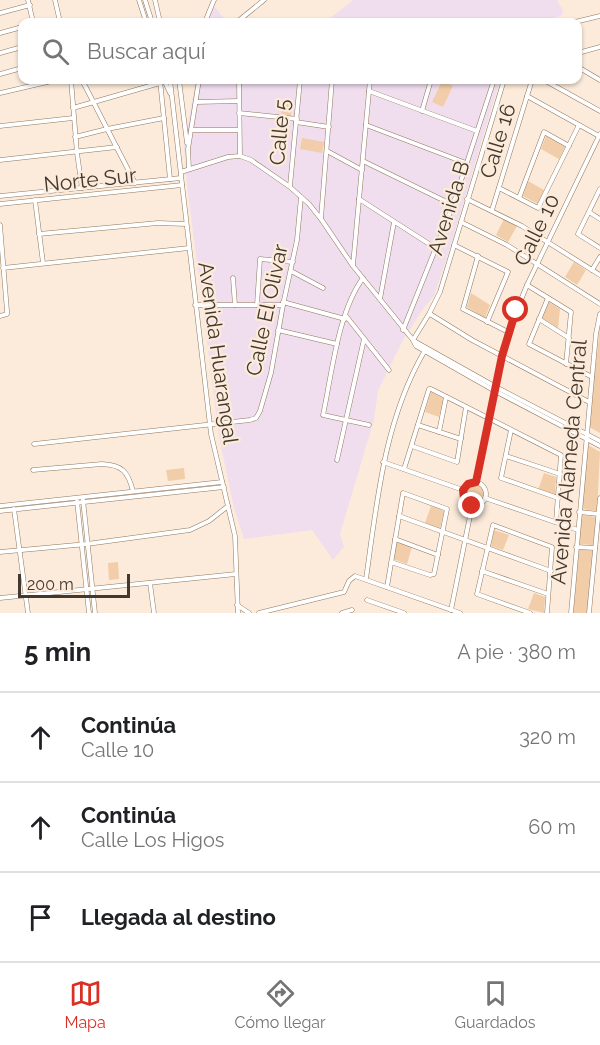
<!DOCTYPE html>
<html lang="es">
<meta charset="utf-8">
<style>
body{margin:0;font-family:Raleway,sans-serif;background:#f2f2f2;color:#202124}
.scale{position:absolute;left:18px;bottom:15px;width:112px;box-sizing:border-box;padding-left:6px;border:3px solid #43382d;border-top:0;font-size:16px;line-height:21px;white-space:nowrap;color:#43382d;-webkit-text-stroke:4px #fcebda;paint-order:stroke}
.stop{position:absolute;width:18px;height:18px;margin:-14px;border:4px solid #d93025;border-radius:50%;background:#fff}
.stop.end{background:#d93025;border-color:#fff;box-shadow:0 2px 6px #0008}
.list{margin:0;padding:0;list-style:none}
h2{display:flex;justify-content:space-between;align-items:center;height:78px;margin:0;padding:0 24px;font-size:26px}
h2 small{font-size:20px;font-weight:400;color:#757577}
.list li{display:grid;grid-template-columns:39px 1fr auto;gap:18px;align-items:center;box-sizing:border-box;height:90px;padding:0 24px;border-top:2px solid #e0e0e0}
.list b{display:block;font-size:22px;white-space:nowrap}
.list p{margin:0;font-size:20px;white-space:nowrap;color:#757577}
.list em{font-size:20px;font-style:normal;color:#757577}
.icon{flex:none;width:33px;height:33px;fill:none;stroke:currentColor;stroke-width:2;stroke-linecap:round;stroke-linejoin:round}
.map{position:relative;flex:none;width:600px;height:613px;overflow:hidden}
.search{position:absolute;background:#fff;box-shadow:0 2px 4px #0004;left:18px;right:18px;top:18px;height:66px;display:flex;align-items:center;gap:15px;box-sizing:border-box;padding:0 21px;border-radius:12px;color:#757577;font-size:22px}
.sheet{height:348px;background:#fff}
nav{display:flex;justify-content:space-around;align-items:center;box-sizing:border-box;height:84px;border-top:2px solid #e0e0e0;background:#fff;font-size:16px;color:#757577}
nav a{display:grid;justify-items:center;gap:3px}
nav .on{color:#d93025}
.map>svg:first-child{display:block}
.industrial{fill:#f0deef}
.green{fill:#f1cda9}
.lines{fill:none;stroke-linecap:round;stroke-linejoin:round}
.minor-casing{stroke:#91775e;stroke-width:5}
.minor{stroke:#fff;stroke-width:4}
.route{stroke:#d93025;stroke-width:8}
.labels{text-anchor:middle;stroke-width:4.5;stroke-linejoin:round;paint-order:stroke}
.street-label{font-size:21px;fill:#43382d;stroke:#fcebda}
</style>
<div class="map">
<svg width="600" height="613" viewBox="0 0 600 613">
<rect width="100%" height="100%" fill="#fcebda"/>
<!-- industrial -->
<g class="industrial">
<polygon points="353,0 557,0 563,10 562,15 542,22 325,22"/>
<polygon points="210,1 227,22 206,22"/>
<polygon points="196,80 500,80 450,248 434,296 423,309 402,342 378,391 374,420 340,534 344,547 333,560 312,530 244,539 234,508 219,437 187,185 184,145"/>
</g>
<!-- green -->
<g class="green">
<polygon points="442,81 453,86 443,107 432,102"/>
<polygon points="283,101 292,102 291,116 281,115"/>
<polygon points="546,136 565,147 559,159 541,149"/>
<polygon points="302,138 324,142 322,153 300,149"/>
<polygon points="528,181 544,190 538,204 523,196"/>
<polygon points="504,219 517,226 508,242 496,235"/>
<polygon points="574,262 586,270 577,285 565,277"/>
<polygon points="471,293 490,305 485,318 467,307"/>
<polygon points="549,302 560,309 558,328 542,318"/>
<polygon points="600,326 600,433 589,427"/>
<polygon points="431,392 444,399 439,417 425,412"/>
<polygon points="588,445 600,452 597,511 582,509"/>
<polygon points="184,468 185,479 168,481 166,470"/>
<polygon points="544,473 556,477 555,495 538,490"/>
<circle cx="474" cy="494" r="10"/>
<polygon points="431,506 444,511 440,529 425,523"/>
<polygon points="582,515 596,517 593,545 579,544"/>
<polygon points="494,530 509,535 503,550 491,546"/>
<polygon points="395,540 412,547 407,564 393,559"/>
<polygon points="579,549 593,551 587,613 573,613"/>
<polygon points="118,562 119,579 109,580 108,563"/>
<polygon points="534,593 545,597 544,613 528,609"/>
</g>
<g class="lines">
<defs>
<g id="minor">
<polyline points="28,0 33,22"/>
<polyline points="55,0 60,22"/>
<polyline points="139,0 146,22"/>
<polyline points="145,0 152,22"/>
<polyline points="155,0 160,22"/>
<polyline points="0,13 30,5"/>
<polyline points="205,22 214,0"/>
<polyline points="237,22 264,0"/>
<polyline points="575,22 600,16"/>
<polyline points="0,33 22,27"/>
<polyline points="0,53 22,47"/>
<polyline points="578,53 600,47"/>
<polyline points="578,67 600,80"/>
<polyline points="0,74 22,68"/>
<polyline points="71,80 77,153 82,188"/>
<polyline points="82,80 135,183"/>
<polyline points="160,80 170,179"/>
<polyline points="164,80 170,93"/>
<polyline points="170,80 211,434 235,536 238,613"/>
<polyline points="179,80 187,143"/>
<polyline points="239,80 240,156"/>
<polyline points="544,80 600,111"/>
<polyline points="369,91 477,131"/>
<polyline points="0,93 56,80"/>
<polyline points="527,96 599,136"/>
<polyline points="196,102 239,101"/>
<polyline points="73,108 160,83"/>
<polyline points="422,111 431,80"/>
<polyline points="239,113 297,119"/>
<polyline points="296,122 329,127"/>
<polyline points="366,125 466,163"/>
<polyline points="0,126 73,118"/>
<polyline points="191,130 239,130"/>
<polyline points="75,137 107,129 164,118"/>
<polyline points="327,151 362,170"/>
<polyline points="0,160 117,147"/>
<polyline points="363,161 453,205"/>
<polyline points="189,169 188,149 199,80"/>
<polyline points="181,172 228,157 240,156 251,160 290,187 309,204 321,219 353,266 413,340 416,346 495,391 600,446"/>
<polyline points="290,186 300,80"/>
<polyline points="499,188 538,208 579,125"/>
<polyline points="600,189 578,234 600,248"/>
<polyline points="0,196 181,178"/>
<polyline points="519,198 544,132 569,146"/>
<polyline points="359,199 437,249"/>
<polyline points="467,199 522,226 600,275"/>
<polyline points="35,200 43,263"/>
<polyline points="0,204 182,185"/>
<polyline points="492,210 532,80"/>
<polyline points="589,212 600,219"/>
<polyline points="321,218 332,80"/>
<polyline points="461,222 507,245 600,304"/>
<polyline points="0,225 7,311 7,314 0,316"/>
<polyline points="39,234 158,223 186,224"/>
<polyline points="454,245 508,272 487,322"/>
<polyline points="478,256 463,309 508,332"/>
<polyline points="353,265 370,80"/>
<polyline points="3,268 189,248"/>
<polyline points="592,270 600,257"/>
<polyline points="291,271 323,288"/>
<polyline points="233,278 235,305"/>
<path d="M363 278C338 312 332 373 323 415L369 425"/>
<polyline points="527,285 571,312 566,364"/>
<polyline points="548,298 529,344 592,377"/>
<polyline points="380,299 394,222"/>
<polyline points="283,302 345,319"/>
<polyline points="195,305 283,305"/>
<polyline points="257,305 260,259 293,262"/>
<polyline points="430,314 472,340 589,402"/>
<polyline points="346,316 389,370"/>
<polyline points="539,319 569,338"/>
<polyline points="278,330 337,344"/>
<polyline points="403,330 453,205 494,80"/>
<polyline points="413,340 429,314 440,292 504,80"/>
<polyline points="414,341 496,387 600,441"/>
<polyline points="418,425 461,439"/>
<polyline points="511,430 501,478 558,498"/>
<polyline points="439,432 446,397"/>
<polyline points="34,444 250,420 256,418 260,411 271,373 283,305 297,240 301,197"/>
<polyline points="412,446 457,462 466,407"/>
<polyline points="506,456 560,474"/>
<polyline points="337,460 364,339"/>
<polyline points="383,462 463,490"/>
<polyline points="404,469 429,389 431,389 561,455 556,522"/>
<path d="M33 470 102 464C123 465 128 472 133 491"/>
<polyline points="476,482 508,332 527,285 600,134"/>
<circle cx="474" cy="494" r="12"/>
<polyline points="485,498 578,530"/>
<polyline points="83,500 95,613"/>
<polyline points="77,501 89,613"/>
<polyline points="0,506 222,482"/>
<polyline points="14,509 28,613"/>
<polyline points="0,511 224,487"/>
<polyline points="579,512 599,514"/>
<polyline points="399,516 551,571"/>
<polyline points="395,539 438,555"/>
<polyline points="576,547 595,548"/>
<polyline points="0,552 87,544 190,530 209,521 228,506"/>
<polyline points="482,571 548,594"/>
<path d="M366 579C377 502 384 421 424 352"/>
<polyline points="150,583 154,613"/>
<polyline points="387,587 403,493 447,509 434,574 430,575 391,562"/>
<polyline points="0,598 236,574"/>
<polyline points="367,600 404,613"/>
<polyline points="237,605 249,613"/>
<polyline points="451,610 472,506"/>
<polyline points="259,613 344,592 349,581 355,576 460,613"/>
<polyline points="342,613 352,610"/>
<polyline points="530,613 477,594 493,525 552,547 547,613"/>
<polyline points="571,613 596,334 600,314"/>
<polyline points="589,613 600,498"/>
</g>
</defs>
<!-- minor casing -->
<use href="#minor" class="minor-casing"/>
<!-- minor -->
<use href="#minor" class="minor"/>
</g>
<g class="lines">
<!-- route -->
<polyline class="route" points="472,506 465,501 463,490 468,484 476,482 502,356 516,310"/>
</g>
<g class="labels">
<!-- street labels -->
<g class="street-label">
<text transform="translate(280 132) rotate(-85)" y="7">Calle 5</text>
<text transform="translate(498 141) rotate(-73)" y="7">Calle 16</text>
<text transform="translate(90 180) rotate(-6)" y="7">Norte Sur</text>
<text transform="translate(449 208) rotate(-73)" y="7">Avenida B</text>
<text transform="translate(537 230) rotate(-64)" y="7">Calle 10</text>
<text transform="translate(267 310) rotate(-78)" y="7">Calle El Olivar</text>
<text transform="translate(218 353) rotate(82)" y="7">Avenida Huarangal</text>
<text transform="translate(569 462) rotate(-85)" y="7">Avenida Alameda Central</text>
</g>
</g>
</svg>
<div class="scale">200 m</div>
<div class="stop" style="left:516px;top:310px"></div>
<div class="stop end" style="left:472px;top:506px"></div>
<div class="search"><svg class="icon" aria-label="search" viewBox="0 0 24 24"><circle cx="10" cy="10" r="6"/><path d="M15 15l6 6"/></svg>Buscar aquí</div>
</div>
<section class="sheet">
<h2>5 min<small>A pie · 380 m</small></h2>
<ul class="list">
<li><svg class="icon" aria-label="ahead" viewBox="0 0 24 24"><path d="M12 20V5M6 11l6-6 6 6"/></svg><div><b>Continúa</b><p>Calle 10</p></div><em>320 m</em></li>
<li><svg class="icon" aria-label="ahead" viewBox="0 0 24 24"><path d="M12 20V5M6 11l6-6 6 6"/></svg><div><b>Continúa</b><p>Calle Los Higos</p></div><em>60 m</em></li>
<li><svg class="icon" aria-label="arrive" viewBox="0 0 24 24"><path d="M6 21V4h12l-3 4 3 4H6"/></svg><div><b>Llegada al destino</b></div></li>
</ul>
</section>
<nav>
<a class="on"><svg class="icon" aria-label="map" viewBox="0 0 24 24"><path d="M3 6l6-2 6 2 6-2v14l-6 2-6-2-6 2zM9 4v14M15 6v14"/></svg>Mapa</a>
<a><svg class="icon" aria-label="directions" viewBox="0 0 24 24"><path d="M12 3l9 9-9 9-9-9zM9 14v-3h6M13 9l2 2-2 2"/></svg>Cómo llegar</a>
<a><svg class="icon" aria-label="saved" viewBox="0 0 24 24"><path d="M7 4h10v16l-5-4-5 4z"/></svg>Guardados</a>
</nav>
